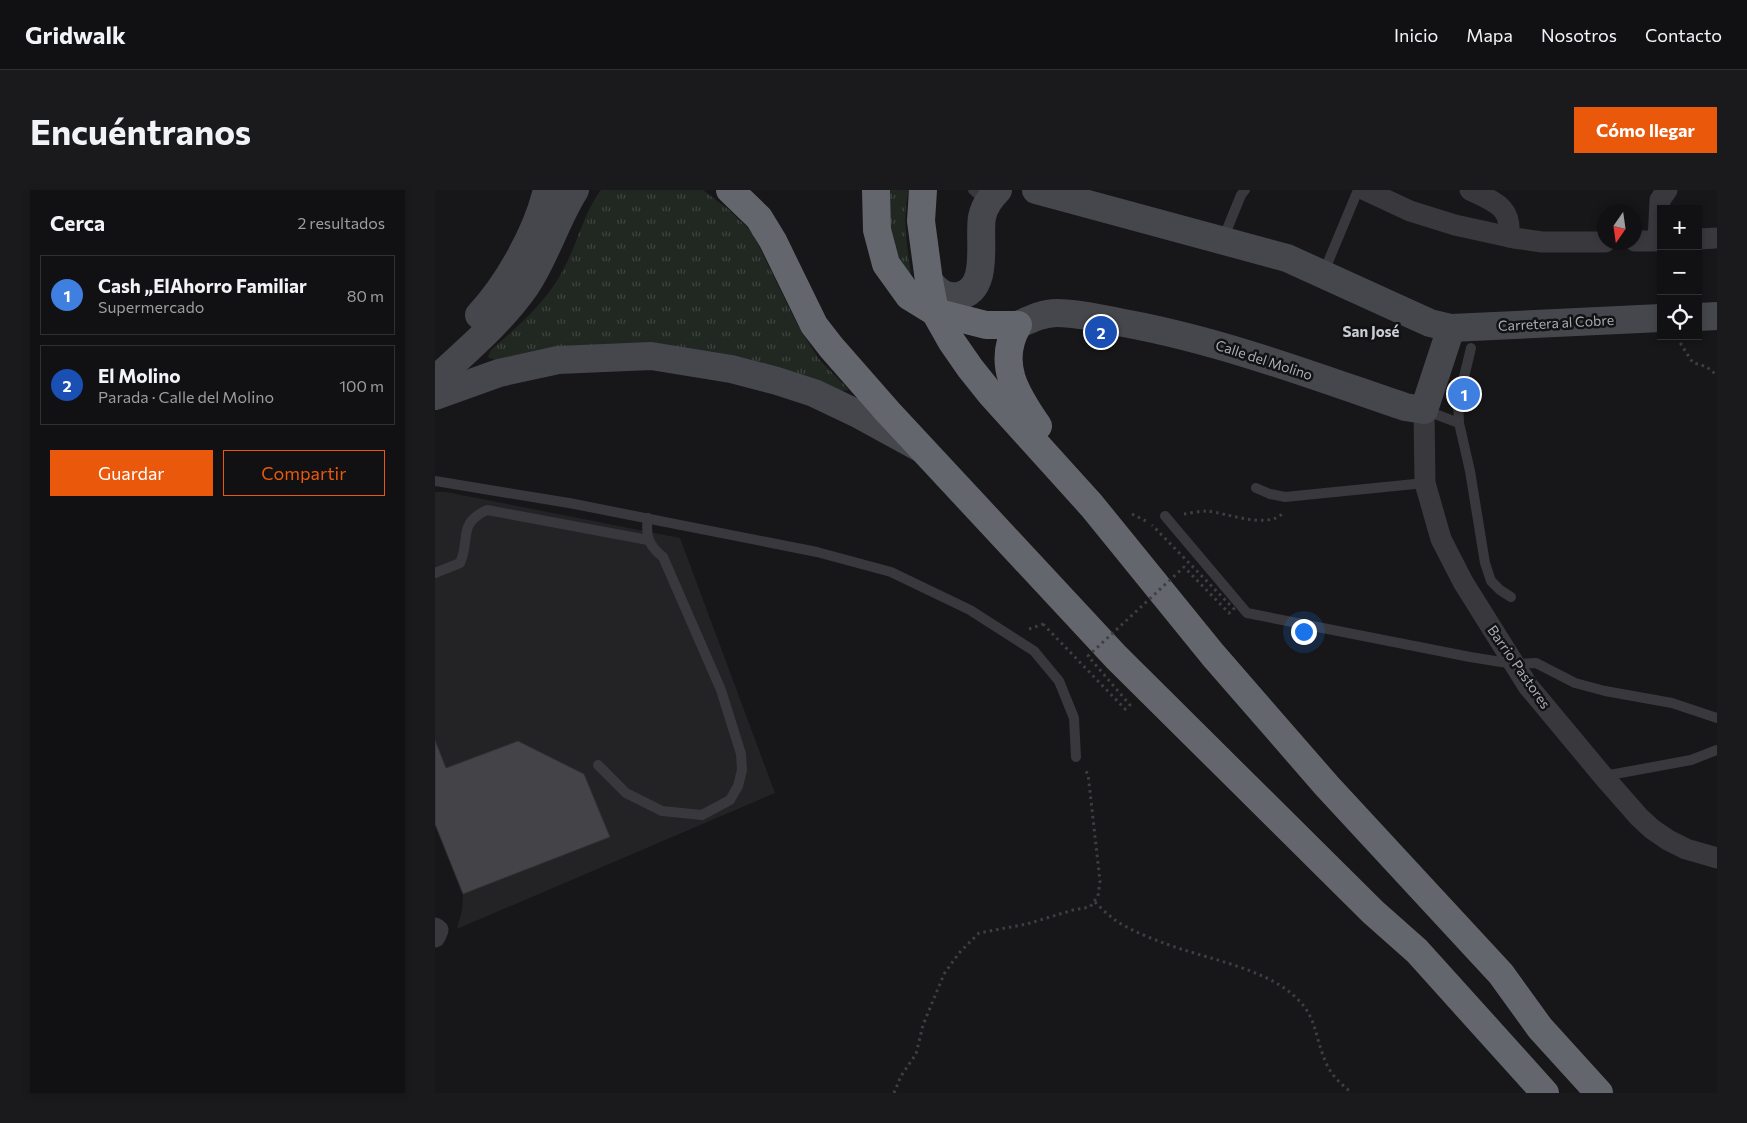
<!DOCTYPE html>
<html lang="es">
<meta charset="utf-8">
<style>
body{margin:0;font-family:Commissioner,sans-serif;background:#1a191b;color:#f1f3f6}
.controls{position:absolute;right:15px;top:15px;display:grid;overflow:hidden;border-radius:0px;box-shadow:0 2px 8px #0003}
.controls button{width:45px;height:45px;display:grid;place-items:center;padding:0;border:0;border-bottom:1px solid #303032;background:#111012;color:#f1f3f6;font:25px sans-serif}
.compass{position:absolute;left:1162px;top:15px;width:45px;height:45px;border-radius:50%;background:#111012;box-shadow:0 2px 8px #0003;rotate:193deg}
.you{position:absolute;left:868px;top:441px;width:18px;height:18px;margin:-12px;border:4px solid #fff;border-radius:50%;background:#1a73e8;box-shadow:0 0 0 8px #1a73e833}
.badge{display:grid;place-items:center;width:32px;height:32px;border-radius:50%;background:#ea580c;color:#fff;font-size:16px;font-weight:700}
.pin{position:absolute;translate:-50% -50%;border:2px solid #fff;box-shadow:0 1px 5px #0006}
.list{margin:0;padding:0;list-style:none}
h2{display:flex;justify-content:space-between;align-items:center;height:65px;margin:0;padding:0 20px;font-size:21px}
h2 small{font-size:16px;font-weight:400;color:#9c9d9f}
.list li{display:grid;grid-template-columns:32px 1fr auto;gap:15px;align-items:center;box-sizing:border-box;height:80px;margin:0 10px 10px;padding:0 10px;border:1px solid #303032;border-radius:0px}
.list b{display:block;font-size:19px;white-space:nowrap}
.list p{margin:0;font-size:16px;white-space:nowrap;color:#9c9d9f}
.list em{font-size:16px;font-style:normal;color:#9c9d9f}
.actions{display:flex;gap:10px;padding:15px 20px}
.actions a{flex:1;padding:11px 0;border:1px solid #ea580c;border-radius:0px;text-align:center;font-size:18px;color:#ea580c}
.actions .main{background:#ea580c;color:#fff}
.icon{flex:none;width:28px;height:28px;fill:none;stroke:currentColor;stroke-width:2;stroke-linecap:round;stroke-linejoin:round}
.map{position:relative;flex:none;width:1282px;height:903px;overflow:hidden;border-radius:0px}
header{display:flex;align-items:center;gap:30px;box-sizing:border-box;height:70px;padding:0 25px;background:#111012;border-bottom:1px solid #303032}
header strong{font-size:24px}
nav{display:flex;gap:28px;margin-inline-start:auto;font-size:18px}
.intro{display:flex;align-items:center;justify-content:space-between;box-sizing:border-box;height:120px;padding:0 30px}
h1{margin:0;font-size:35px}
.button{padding:12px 22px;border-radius:0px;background:#ea580c;color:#fff;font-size:18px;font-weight:700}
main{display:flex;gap:30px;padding:0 30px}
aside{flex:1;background:#111012;border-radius:0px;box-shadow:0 2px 8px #0003}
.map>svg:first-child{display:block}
.built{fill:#232225}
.grass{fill:url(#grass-tufts)}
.building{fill:#434348;stroke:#313134}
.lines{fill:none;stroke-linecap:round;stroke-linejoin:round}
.path{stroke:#3e3f44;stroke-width:3;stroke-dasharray:2.5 4;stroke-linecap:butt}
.lane{stroke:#38383d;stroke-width:10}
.street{stroke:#38383d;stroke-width:21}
.secondary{stroke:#46474d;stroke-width:28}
.highway{stroke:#64666d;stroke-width:28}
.path-bridge{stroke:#3e3f44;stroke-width:3;stroke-dasharray:2.5 4;stroke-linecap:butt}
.labels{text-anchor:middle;stroke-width:5;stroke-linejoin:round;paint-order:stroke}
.street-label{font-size:14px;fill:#a9adb7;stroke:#121113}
.neighbourhood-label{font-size:15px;font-weight:bold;fill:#caccd3;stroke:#121113}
</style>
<header>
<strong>Gridwalk</strong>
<nav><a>Inicio</a><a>Mapa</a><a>Nosotros</a><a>Contacto</a></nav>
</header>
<div class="intro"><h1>Encuéntranos</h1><a class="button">Cómo llegar</a></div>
<main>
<aside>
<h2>Cerca<small>2 resultados</small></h2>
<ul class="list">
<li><span class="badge" style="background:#3f7fe0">1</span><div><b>Cash „ElAhorro Familiar</b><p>Supermercado</p></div><em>80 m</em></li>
<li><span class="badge" style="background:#1a4fb4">2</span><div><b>El Molino</b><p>Parada · Calle del Molino</p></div><em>100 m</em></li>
</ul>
<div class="actions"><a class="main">Guardar</a><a>Compartir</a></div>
</aside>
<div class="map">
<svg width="1282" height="903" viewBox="0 0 1282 903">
<defs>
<pattern id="grass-tufts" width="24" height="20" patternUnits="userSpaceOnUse" patternTransform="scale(1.25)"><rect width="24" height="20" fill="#212822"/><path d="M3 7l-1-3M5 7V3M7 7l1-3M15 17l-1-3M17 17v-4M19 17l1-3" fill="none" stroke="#3e4440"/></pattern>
</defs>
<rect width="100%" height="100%" fill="#171618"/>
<!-- built -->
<polygon class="built" points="0,302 11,302 245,348 340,603 22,739 27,720 28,704 0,634"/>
<!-- grass -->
<g class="grass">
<path d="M166 0H268L293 19 317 42 363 136 384 169 414 200 406 201 346 179 69 171 58 169 53 167 56 160C82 137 112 112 128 80 142 55 148 24 166 0Z"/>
<path d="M450 0H474C467 28 472 56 476 84L472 85 466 80 449 12Z"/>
</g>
<!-- building -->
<polygon class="building" points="0,550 11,578 83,551 149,584 175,647 28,704 0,634"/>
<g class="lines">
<!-- path -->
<g class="path">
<path d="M1243 147 1244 151 1258 173C1269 175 1275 178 1282 186"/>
<polyline points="697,324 713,332"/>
<path d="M749 324C756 323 765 321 772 321 792 323 831 339 847 324"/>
<polyline points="594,439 608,434"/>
<path d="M660 712C666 718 673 725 680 730 697 742 730 754 749 760 781 770 825 780 852 800 884 824 877 842 892 875 897 886 907 895 917 903"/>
<polyline points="459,903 466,886 481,864 488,835 509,784 524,763 544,743 592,734 638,720 655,717 663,706 665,691 653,584 649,579"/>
</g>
<!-- lane -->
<g class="lane">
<polyline points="538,0 547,8 553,10"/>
<polyline points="788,49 806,5 810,0"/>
<polyline points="888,84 923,0"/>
<polyline points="1036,158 1023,212 1024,233 1035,281 1050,373 1056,391 1065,400 1076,407"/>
<polyline points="989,220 1024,233"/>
<polyline points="0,291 134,313 382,362 456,382 535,420 599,461 624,491 639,528 641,567"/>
<polyline points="821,298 835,304 850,307 990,293"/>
<polyline points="730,326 812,423 1035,467 1079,474 1101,473 1140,493 1170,501 1237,513 1282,528"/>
<path d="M0 383 25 373C36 348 22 334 52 320L213 350"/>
<path d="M163 575 191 603 227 621 267 625 295 610 303 596 307 580 306 564 286 500 228 367C214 356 210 346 213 328"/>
<polyline points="1169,586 1256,570 1282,560"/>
</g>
<!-- street -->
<g class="street">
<polyline points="930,0 975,21 1020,35 1079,48 1107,52 1170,52"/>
<path d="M1035 0C1059 12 1077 16 1074 47"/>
<polyline points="1263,49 1282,48"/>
<polyline points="1200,51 1226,51"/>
<polyline points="1223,51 1225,10 1232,0"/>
<polyline points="989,220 990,293 1006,349 1028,392 1093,496 1168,586 1204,627 1217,639 1233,650 1251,659 1282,668"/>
<polyline points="0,738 3,740 0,747"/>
</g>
<!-- secondary -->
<g class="secondary">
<polyline points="601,0 852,68 995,133 1016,138 1226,128"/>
<path d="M494 91C502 101 510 108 523 106 556 101 543 49 547 27 549 17 556 7 563 0"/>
<path d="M44 125C73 94 102 42 112 0"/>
<polyline points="1263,127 1282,126"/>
<path d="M583 135C596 129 608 123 622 123 647 123 670 130 694 134 789 152 879 186 970 217L989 220 1016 138"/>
<path d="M0 190C32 160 66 132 91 96 111 66 121 30 140 0"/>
<polyline points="0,206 64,183 123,170 216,166 296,179 342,191 379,203 421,223 485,258"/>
</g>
<!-- highway -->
<g class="highway">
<polyline points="295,0 324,28 338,51 379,135 396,157 453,222 681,467 938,722 982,761 1110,903"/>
<path d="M441 0 442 40 451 74 474 106 500 122 551 135H583C561 173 581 204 603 236"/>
<polyline points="488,0 486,31 494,91 500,122 517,152 535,178 555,203 657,316 778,465 892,596 1066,784 1105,838 1164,903"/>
</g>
<!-- path-bridge -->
<polyline class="path-bridge" points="608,434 690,519 695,515 653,466 749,377 794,423 799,419 717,335"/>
</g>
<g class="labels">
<!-- street labels -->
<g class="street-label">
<text transform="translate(1121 133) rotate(-3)" y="5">Carretera al Cobre</text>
<text transform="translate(829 170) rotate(18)" y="5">Calle del Molino</text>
<text transform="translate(1084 477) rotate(55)" y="5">Barrio Pastores</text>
</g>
<!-- neighbourhood labels -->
<g class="neighbourhood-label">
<text x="936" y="147">San José</text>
</g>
</g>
</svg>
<div class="controls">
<button>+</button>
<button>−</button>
<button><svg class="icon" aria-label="locate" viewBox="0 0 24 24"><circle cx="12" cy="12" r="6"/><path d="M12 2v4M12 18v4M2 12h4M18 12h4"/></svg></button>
</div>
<svg class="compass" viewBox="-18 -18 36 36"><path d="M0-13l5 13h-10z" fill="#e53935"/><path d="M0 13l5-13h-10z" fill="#9c9d9f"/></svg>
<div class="you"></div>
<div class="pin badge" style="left:1029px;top:204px;background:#3f7fe0">1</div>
<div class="pin badge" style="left:666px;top:142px;background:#1a4fb4">2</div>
</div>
</main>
